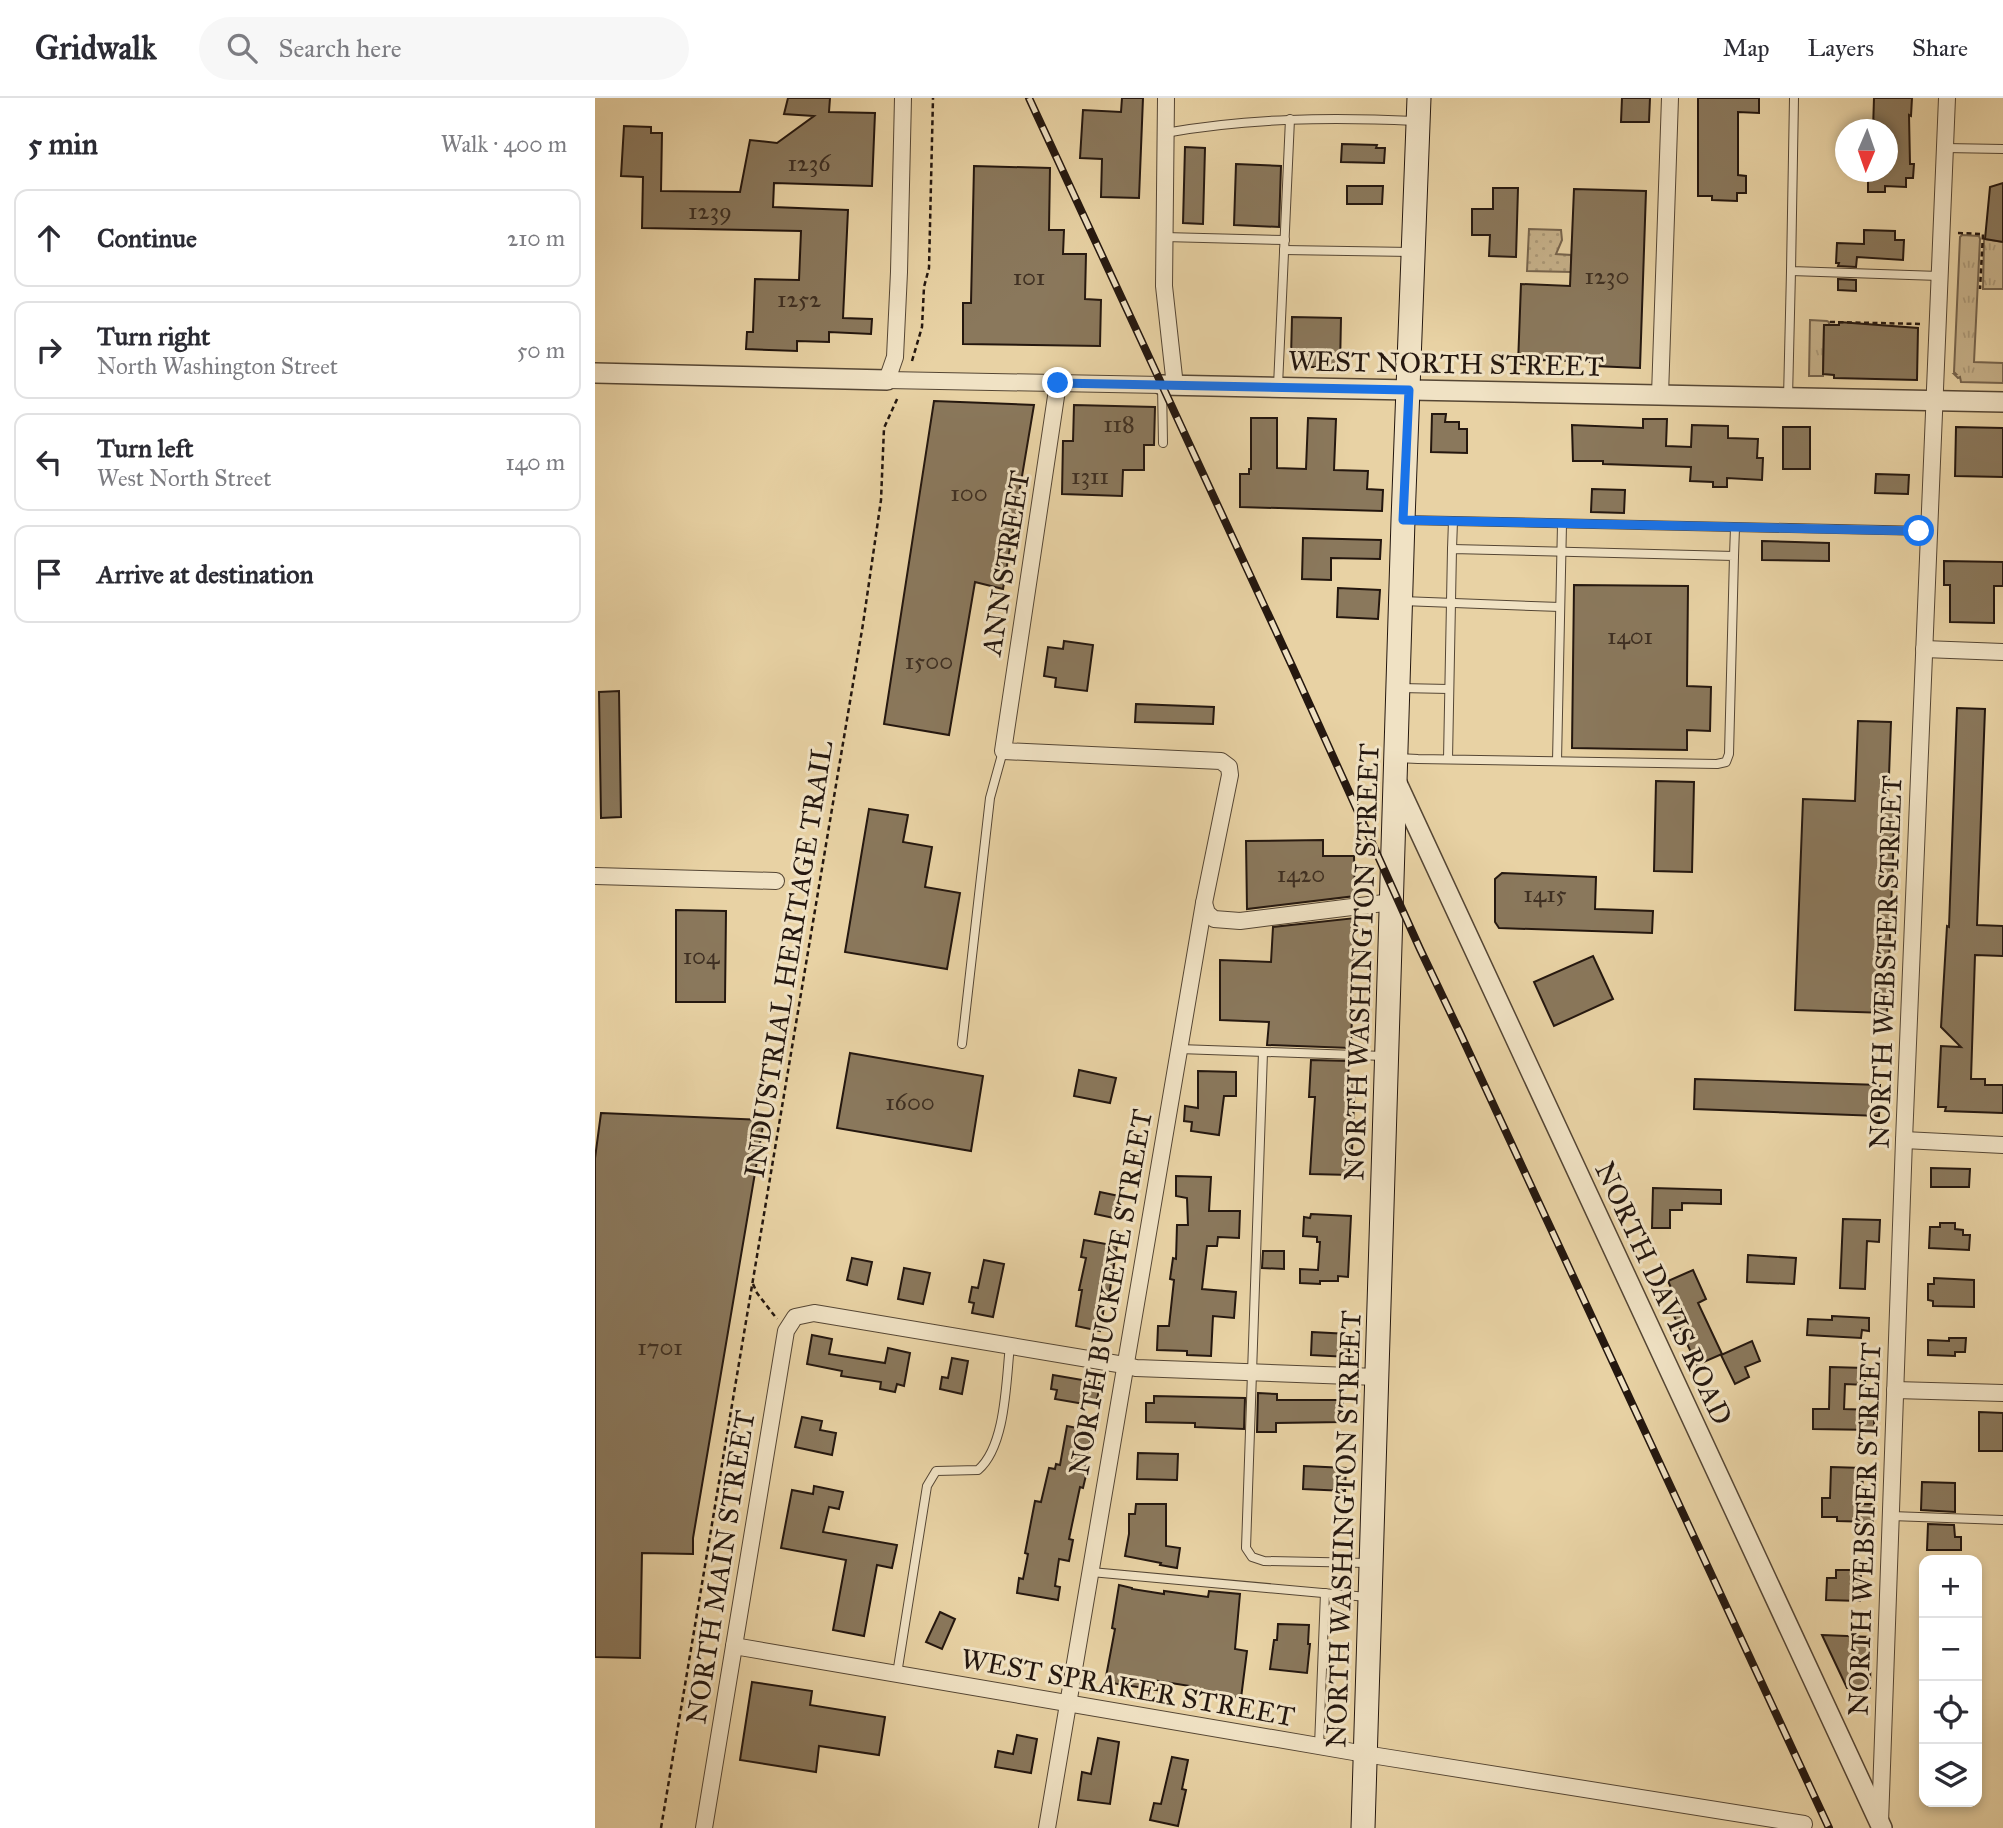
<!DOCTYPE html>
<meta charset="utf-8">
<style>
body{margin:0;font-family:"IM FELL Great Primer",serif;background:#f7f7f7;color:#2b2b33}
.controls{position:absolute;right:21px;bottom:21px;display:grid;overflow:hidden;border-radius:14px;box-shadow:0 4px 10px #0003}
.controls button{width:63px;height:63px;display:grid;place-items:center;padding:0;border:0;border-bottom:2px solid #e1e1e2;background:#fff;color:#2b2b33;font:35px sans-serif}
.compass{position:absolute;left:1240px;top:21px;width:63px;height:63px;border-radius:50%;background:#fff;box-shadow:0 4px 10px #0003;rotate:182deg}
.stop{position:absolute;width:21px;height:21px;margin:-16px;border:5px solid #1a73e8;border-radius:50%;background:#fff}
.stop.end{background:#1a73e8;border-color:#fff;box-shadow:0 2px 7px #0008}
.list{margin:0;padding:0;list-style:none}
h2{display:flex;justify-content:space-between;align-items:center;height:91px;margin:0;padding:0 28px;font-size:30px}
h2 small{font-size:23px;font-weight:400;color:#7c7c81}
.list li{display:grid;grid-template-columns:46px 1fr auto;gap:21px;align-items:center;box-sizing:border-box;height:98px;margin:0 14px 14px;padding:0 14px;border:2px solid #e1e1e2;border-radius:14px}
.list b{display:block;font-size:26px;white-space:nowrap}
.list p{margin:0;font-size:23px;white-space:nowrap;color:#7c7c81}
.list em{font-size:23px;font-style:normal;color:#7c7c81}
.icon{flex:none;width:38px;height:38px;fill:none;stroke:currentColor;stroke-width:2;stroke-linecap:round;stroke-linejoin:round}
.map{position:relative;flex:none;width:1408px;height:1730px;overflow:hidden}
header{display:flex;align-items:center;gap:42px;box-sizing:border-box;height:98px;padding:0 35px;background:#fff;border-bottom:2px solid #e1e1e2}
header strong{font-size:33px}
nav{display:flex;gap:38px;margin-inline-start:auto;font-size:24px}
.search{width:490px;height:63px;background:#f7f7f7;display:flex;align-items:center;gap:18px;box-sizing:border-box;padding:0 24px;border-radius:38px;color:#7c7c81;font-size:26px}
main{display:flex}
aside{flex:1;background:#fff}
.map>svg:first-child{display:block}
.grass{fill:url(#grass-tufts);stroke:#76644d;stroke-width:2}
.park{fill:url(#park-dots);stroke:#76644d;stroke-width:2}
.building{fill:#8a785c;stroke:#24170f;stroke-width:2}
.lines{fill:none;stroke-linecap:round;stroke-linejoin:round}
.service-casing{stroke:#554634;stroke-width:10}
.minor-casing{stroke:#554634;stroke-width:18}
.tertiary-casing{stroke:#554634;stroke-width:22}
.secondary-casing{stroke:#24170f;stroke-width:25}
.path{stroke:#24170f;stroke-width:2.5;stroke-dasharray:5 3.5;stroke-linecap:butt}
.service{stroke:#f0e2c4;stroke-width:8}
.minor{stroke:#f0e2c4;stroke-width:16}
.tertiary{stroke:#f0e2c4;stroke-width:19}
.secondary{stroke:#f0e2c4;stroke-width:23}
.rail-casing{stroke:#24170f;stroke-width:8}
.rail{stroke:#f0e2c4;stroke-width:5;stroke-dasharray:16;stroke-linecap:butt}
.route{stroke:#1a73e8;stroke-width:9}
.labels{text-anchor:middle;stroke-width:6;stroke-linejoin:round;paint-order:stroke}
.number-label{font-size:24px;fill:#3e2f22}
.street-label{font-size:28px;fill:#24170f;stroke:#f0e2c4}
</style>
<header>
<strong>Gridwalk</strong>
<div class="search"><svg class="icon" aria-label="search" viewBox="0 0 24 24"><circle cx="10" cy="10" r="6"/><path d="M15 15l6 6"/></svg>Search here</div>
<nav><a>Map</a><a>Layers</a><a>Share</a></nav>
</header>
<main>
<aside>
<h2>5 min<small>Walk · 400 m</small></h2>
<ul class="list">
<li><svg class="icon" aria-label="ahead" viewBox="0 0 24 24"><path d="M12 20V5M6 11l6-6 6 6"/></svg><div><b>Continue</b></div><em>210 m</em></li>
<li><svg class="icon" aria-label="right" viewBox="0 0 24 24"><path d="M7 20v-9h11M14 6l5 5-5 5"/></svg><div><b>Turn right</b><p>North Washington Street</p></div><em>50 m</em></li>
<li><svg class="icon" aria-label="left" viewBox="0 0 24 24"><path d="M17 20v-9H6M10 6l-5 5 5 5"/></svg><div><b>Turn left</b><p>West North Street</p></div><em>140 m</em></li>
<li><svg class="icon" aria-label="arrive" viewBox="0 0 24 24"><path d="M6 21V4h12l-3 4 3 4H6"/></svg><div><b>Arrive at destination</b></div></li>
</ul>
</aside>
<div class="map">
<svg width="1408" height="1730" viewBox="0 0 1408 1730">
<defs>
<pattern id="grass-tufts" width="24" height="20" patternUnits="userSpaceOnUse" patternTransform="scale(1.75)"><rect width="24" height="20" fill="#c7b28b"/><path d="M3 7l-1-3M5 7V3M7 7l1-3M15 17l-1-3M17 17v-4M19 17l1-3" fill="none" stroke="#ab9877"/></pattern>
<pattern id="park-dots" width="8" height="8" patternUnits="userSpaceOnUse" patternTransform="scale(1.75)"><rect width="8" height="8" fill="#c7b28b"/><path d="M2 2h.1M6 6h.1" fill="none" stroke="#ab9877" stroke-width="1.8" stroke-linecap="round"/></pattern>
</defs>
<rect width="100%" height="100%" fill="#e8d2a4"/>
<filter id="stains"><feTurbulence type="fractalNoise" baseFrequency=".00286" numOctaves="4"/><feColorMatrix values="0 0 0 0 .2 0 0 0 0 .09 0 0 0 0 .02 0 0 0 .5 -.17"/></filter>
<radialGradient id="worn" r=".72"><stop offset=".6" stop-color="#630" stop-opacity="0"/><stop offset="1" stop-color="#630" stop-opacity=".3"/></radialGradient>
<!-- grass -->
<g class="grass">
<polygon points="1367,137 1384,138 1385,141 1379,264 1408,265 1408,285 1366,284 1365,279 1363,280 1359,276 1361,276 1359,274 1365,139"/>
<polygon points="1389,141 1408,144 1408,191 1388,191"/>
<polygon points="1215,222 1232,223 1234,224 1234,227 1229,227 1228,278 1214,278"/>
</g>
<!-- park -->
<polygon class="park" points="934,131 966,132 967,142 961,156 976,157 976,174 932,173"/>
<!-- building -->
<g class="building">
<polygon points="193,0 235,0 234,14 280,15 277,88 179,85 178,109 253,112 248,220 277,221 276,236 234,234 234,244 202,243 202,253 151,251 152,234 158,234 160,181 204,182 206,133 47,130 48,79 26,78 29,28 56,29 56,35 67,35 66,93 145,94 155,42 182,45 219,18 189,16"/>
<polygon points="527,0 548,0 544,100 506,99 507,61 485,60 488,12 526,14"/>
<polygon points="1027,0 1055,0 1054,24 1026,24"/>
<polygon points="1103,0 1164,0 1164,15 1143,14 1143,77 1151,78 1151,95 1142,95 1142,103 1117,102 1117,98 1103,98"/>
<polygon points="1279,0 1317,0 1316,18 1314,17 1315,66 1319,66 1318,80 1311,80 1311,89 1290,88 1290,94 1273,94 1273,74 1292,74 1292,32 1278,32"/>
<polygon points="747,46 782,47 781,50 790,50 789,65 746,64"/>
<polygon points="590,49 610,50 608,126 588,125"/>
<polygon points="641,66 686,68 684,129 639,127"/>
<polygon points="379,68 455,70 454,132 469,132 468,156 491,156 490,201 506,202 505,248 368,246 368,205 376,205"/>
<polygon points="1408,85 1408,144 1390,141 1395,89"/>
<polygon points="752,88 788,88 787,106 752,106"/>
<polygon points="898,90 923,90 921,159 894,158 895,137 877,137 877,111 898,111"/>
<polygon points="979,91 1051,93 1045,270 999,268 999,264 945,262 945,267 923,266 926,186 975,188"/>
<polygon points="1269,132 1300,133 1300,142 1309,142 1308,162 1262,159 1261,169 1243,168 1244,165 1241,165 1242,145 1269,146"/>
<polygon points="1243,181 1261,182 1261,193 1243,192"/>
<polygon points="697,219 746,220 745,269 704,269 704,260 696,260"/>
<polygon points="1244,224 1323,230 1322,282 1239,280 1239,277 1228,276 1229,227 1244,227"/>
<polygon points="339,303 439,307 408,491 380,484 354,637 289,626"/>
<polygon points="479,307 560,309 559,347 549,347 549,372 528,372 527,398 467,396 468,343 478,343"/>
<polygon points="837,316 851,316 850,324 864,324 864,331 872,331 872,355 836,354"/>
<polygon points="656,320 682,320 682,370 711,371 713,320 741,321 739,372 773,373 772,391 788,392 787,413 645,409 645,376 654,376 654,371 656,371"/>
<polygon points="1048,321 1072,321 1071,348 1096,349 1097,327 1133,328 1133,340 1163,341 1162,360 1168,360 1167,382 1132,380 1132,389 1118,389 1118,384 1095,383 1096,369 1008,366 1008,363 978,363 977,327 1048,330"/>
<rect x="1188" y="329" width="27" height="42"/>
<polygon points="1361,329 1408,330 1408,379 1360,378"/>
<polygon points="1281,376 1314,377 1313,396 1280,395"/>
<polygon points="997,391 1030,392 1029,415 996,414"/>
<polygon points="708,440 786,442 785,461 736,460 736,482 707,481"/>
<polygon points="1167,443 1234,445 1234,463 1167,462"/>
<polygon points="1349,463 1408,464 1408,488 1399,488 1399,525 1355,524 1355,487 1349,487"/>
<polygon points="979,487 1093,488 1092,588 1116,589 1115,633 1092,632 1092,652 977,650"/>
<polygon points="743,490 785,492 783,521 742,519"/>
<polygon points="469,543 498,547 492,593 460,589 461,580 449,578 453,549 468,551"/>
<polygon points="24,593 26,719 6,720 4,594"/>
<polygon points="541,606 619,609 618,626 540,624"/>
<polygon points="1362,610 1390,611 1382,827 1408,828 1408,858 1380,857 1376,981 1390,981 1390,987 1408,987 1408,1015 1350,1013 1351,1009 1343,1009 1346,948 1366,949 1346,929 1352,828 1354,829"/>
<polygon points="1263,623 1296,624 1293,704 1300,705 1292,915 1200,912 1208,701 1260,703"/>
<polygon points="1061,683 1099,684 1097,774 1059,773"/>
<polygon points="274,711 313,717 308,744 337,749 330,789 365,795 352,871 250,854"/>
<polygon points="728,742 728,758 759,758 760,798 652,811 651,743"/>
<polygon points="907,775 1001,779 1000,811 1058,813 1057,835 904,830 900,824 900,781"/>
<polygon points="81,812 131,813 130,904 81,904"/>
<polygon points="760,820 756,950 672,947 674,924 625,922 625,862 676,864 678,829"/>
<polygon points="998,858 1018,901 959,928 939,884"/>
<polygon points="255,955 388,978 376,1053 242,1030"/>
<polygon points="716,962 754,963 753,981 760,981 756,1077 715,1076 720,999 714,999"/>
<polygon points="484,972 521,980 515,1005 479,998"/>
<polygon points="603,973 641,974 641,998 629,998 624,1037 596,1033 597,1024 589,1023 590,1008 603,1010"/>
<polygon points="1100,981 1285,987 1284,1018 1099,1011"/>
<polygon points="6,1015 169,1022 98,1440 98,1456 47,1455 45,1560 0,1559 0,1060"/>
<polygon points="1336,1070 1375,1071 1374,1089 1336,1089"/>
<polygon points="581,1078 616,1079 614,1113 645,1113 644,1140 623,1139 622,1148 612,1148 607,1191 641,1194 639,1220 618,1218 616,1258 592,1257 592,1253 562,1252 563,1228 574,1228 579,1182 575,1181 578,1160 581,1161 582,1127 593,1127 592,1100 581,1098"/>
<polygon points="1058,1090 1126,1092 1126,1106 1087,1105 1087,1112 1075,1112 1075,1130 1057,1130"/>
<polygon points="505,1094 524,1098 519,1120 500,1116"/>
<polygon points="716,1116 756,1118 753,1179 743,1178 743,1183 725,1183 725,1186 705,1185 705,1171 723,1172 725,1144 722,1144 722,1139 708,1138 709,1119 715,1120"/>
<polygon points="1248,1121 1285,1122 1284,1144 1272,1143 1270,1191 1245,1190"/>
<polygon points="1345,1125 1360,1125 1360,1131 1368,1132 1368,1137 1375,1137 1374,1152 1334,1150 1335,1129 1345,1129"/>
<polygon points="489,1142 522,1148 514,1198 511,1197 505,1233 481,1228 487,1192 484,1192 491,1160 486,1159"/>
<polygon points="668,1153 689,1153 689,1171 667,1170"/>
<polygon points="1153,1157 1201,1160 1199,1186 1152,1184"/>
<polygon points="257,1160 277,1164 272,1187 252,1182"/>
<polygon points="389,1162 409,1166 398,1219 377,1215 379,1205 374,1204 377,1189 383,1190"/>
<polygon points="309,1170 335,1175 328,1206 303,1201"/>
<polygon points="1098,1172 1111,1201 1103,1205 1127,1256 1102,1267 1079,1218 1087,1214 1073,1183"/>
<polygon points="1339,1180 1379,1182 1379,1209 1338,1208 1338,1203 1333,1202 1333,1186 1339,1186"/>
<polygon points="1237,1218 1274,1220 1274,1233 1267,1232 1266,1240 1212,1237 1213,1221 1237,1222"/>
<polygon points="717,1234 754,1236 754,1259 716,1257"/>
<polygon points="217,1237 237,1241 234,1256 290,1265 293,1250 315,1255 309,1288 302,1286 300,1294 285,1291 286,1284 246,1278 247,1273 212,1266"/>
<polygon points="1354,1240 1371,1240 1370,1254 1360,1254 1360,1258 1333,1257 1333,1242 1354,1243"/>
<polygon points="1157,1243 1165,1263 1150,1269 1154,1279 1140,1286 1126,1257"/>
<polygon points="357,1260 373,1263 367,1296 345,1291 347,1279 353,1280"/>
<polygon points="1235,1269 1270,1270 1270,1287 1250,1286 1249,1311 1279,1312 1279,1332 1218,1331 1218,1311 1234,1311"/>
<polygon points="458,1277 505,1285 501,1308 460,1301 462,1292 456,1291"/>
<polygon points="663,1295 682,1296 682,1302 748,1302 748,1324 681,1325 681,1334 662,1334"/>
<polygon points="559,1298 650,1300 649,1331 600,1329 600,1325 551,1324 551,1305 559,1305"/>
<polygon points="1384,1314 1408,1315 1408,1353 1384,1353"/>
<polygon points="207,1319 227,1323 225,1332 241,1335 237,1357 200,1349"/>
<polygon points="472,1328 497,1333 490,1372 492,1373 488,1390 485,1389 474,1441 478,1442 474,1463 464,1461 460,1488 465,1489 463,1502 422,1495 424,1480 428,1481 433,1456 430,1455 440,1403 446,1404 454,1370 460,1371 461,1366 465,1367"/>
<polygon points="543,1355 583,1356 582,1382 542,1381"/>
<polygon points="709,1368 751,1370 750,1393 708,1391"/>
<polygon points="1236,1369 1268,1370 1267,1406 1278,1406 1278,1424 1242,1423 1242,1419 1227,1419 1227,1400 1235,1400"/>
<polygon points="1327,1384 1360,1385 1360,1414 1326,1412"/>
<polygon points="219,1388 248,1394 244,1411 234,1409 228,1434 302,1447 297,1470 282,1467 269,1538 238,1532 251,1462 186,1450 197,1392 218,1396"/>
<polygon points="541,1406 571,1406 571,1448 585,1450 582,1470 565,1467 566,1465 530,1458 534,1436 534,1416 540,1416"/>
<polygon points="1333,1426 1359,1427 1360,1439 1366,1439 1366,1452 1332,1452"/>
<polygon points="1241,1472 1266,1472 1265,1503 1231,1502 1232,1480 1241,1480"/>
<polygon points="524,1487 537,1490 537,1491 569,1496 569,1493 613,1499 614,1493 645,1496 640,1551 652,1553 646,1600 594,1593 595,1588 563,1583 562,1592 510,1584 520,1531 517,1530"/>
<polygon points="345,1514 360,1521 347,1551 331,1544"/>
<polygon points="683,1526 714,1527 713,1546 715,1546 712,1575 675,1571 679,1542 682,1542"/>
<polygon points="1227,1537 1276,1539 1275,1590 1252,1590"/>
<polygon points="157,1584 217,1593 215,1607 290,1619 284,1657 224,1648 221,1674 145,1662"/>
<polygon points="422,1637 442,1641 436,1675 400,1669 403,1653 418,1656"/>
<polygon points="503,1640 524,1644 515,1706 483,1702 487,1674 496,1676"/>
<polygon points="577,1659 593,1662 587,1691 591,1692 583,1728 555,1722 559,1705 566,1706"/>
</g>
<g class="lines">
<defs>
<g id="service">
<polyline points="1199,0 1196,173 1344,178"/>
<path d="M570 35C653 20 736 19 820 23"/>
<polyline points="1350,50 1408,51"/>
<polyline points="569,139 690,142"/>
<polyline points="689,152 816,154"/>
<polyline points="567,287 568,345"/>
<polyline points="683,288 695,21"/>
<polyline points="1193,300 1196,173"/>
<polyline points="809,422 1334,433"/>
<polyline points="857,451 858,423"/>
<polyline points="1139,458 1140,430"/>
<polyline points="807,503 965,509"/>
<polyline points="805,590 854,591"/>
<polyline points="802,660 823,661 1122,666 1131,664 1134,656 1139,458 857,451 853,661"/>
<polyline points="962,663 967,426"/>
<polyline points="367,946 395,700 408,653"/>
<polyline points="584,951 789,958"/>
<polyline points="668,954 651,1450 657,1459 669,1463 773,1465"/>
<polyline points="1296,1418 1408,1422"/>
<polyline points="496,1474 772,1499"/>
<path d="M302 1576 332 1388 341 1373 383 1372C411 1348 411 1283 415 1247"/>
<polyline points="724,1648 730,1495"/>
</g>
<g id="minor">
<polyline points="308,0 304,174 300,259 292,282 567,287"/>
<polyline points="571,0 569,188 580,288"/>
<polyline points="1065,297 1075,0"/>
<polyline points="1329,551 1408,554"/>
<polyline points="0,778 181,783"/>
<polyline points="609,805 612,815 619,821 645,823 797,804"/>
<polyline points="1309,1042 1408,1047"/>
<polyline points="1300,1292 1408,1295"/>
<polyline points="139,1548 770,1656 1209,1726"/>
<polyline points="1285,1725 1309,1042 1352,0"/>
<polyline points="109,1730 191,1233 200,1219 219,1215 529,1267 541,1270 782,1279"/>
<polyline points="452,1730 609,805 635,677 634,669 626,663 408,653 463,285"/>
</g>
<g id="tertiary">
<polyline points="0,275 292,282"/>
<polyline points="567,287 1408,304"/>
<polyline points="801,683 1287,1730"/>
</g>
<polyline id="secondary" points="768,1730 808,422 824,0"/>
</defs>
<!-- service casing -->
<use href="#service" class="service-casing"/>
<!-- minor casing -->
<use href="#minor" class="minor-casing"/>
<!-- tertiary casing -->
<use href="#tertiary" class="tertiary-casing"/>
<!-- secondary casing -->
<use href="#secondary" class="secondary-casing"/>
<!-- path -->
<g class="path">
<polyline points="1363,135 1388,136 1385,191"/>
<polyline points="1235,224 1327,226"/>
<polyline points="317,263 327,229 329,189 334,170 338,0"/>
<polyline points="158,1186 162,1195 182,1221"/>
<polyline points="66,1730 268,526 286,402 289,330 303,299"/>
</g>
<!-- service -->
<use href="#service" class="service"/>
<!-- minor -->
<use href="#minor" class="minor"/>
<!-- tertiary -->
<use href="#tertiary" class="tertiary"/>
<!-- secondary -->
<use href="#secondary" class="secondary"/>
<defs>
<polyline id="rail" points="434,0 698,570 825,851 866,937 1234,1730"/>
</defs>
<!-- rail casing -->
<use href="#rail" class="rail-casing"/>
<!-- rail -->
<use href="#rail" class="rail"/>
</g>
<g class="lines">
<!-- route -->
<polyline class="route" points="463,285 814,292 808,422 1324,433"/>
</g>
<g class="labels">
<!-- number labels -->
<g class="number-label">
<text x="214" y="73">1236</text>
<text x="115" y="121">1239</text>
<text x="1012" y="186">1230</text>
<text x="434" y="187">101</text>
<text x="204" y="209">1252</text>
<text x="524" y="334">118</text>
<text x="495" y="386">1311</text>
<text x="374" y="403">100</text>
<text x="1035" y="546">1401</text>
<text x="334" y="571">1500</text>
<text x="706" y="784">1420</text>
<text x="950" y="804">1415</text>
<text x="106" y="866">104</text>
<text x="315" y="1012">1600</text>
<text x="65" y="1257">1701</text>
</g>
<!-- street labels -->
<g class="street-label">
<text transform="translate(851 265) rotate(1)" y="10">WEST NORTH STREET</text>
<text transform="translate(410 465) rotate(-81)" y="10">ANN STREET</text>
<text transform="translate(193 861) rotate(-81)" y="10">INDUSTRIAL HERITAGE TRAIL</text>
<text transform="translate(766 864) rotate(-88)" y="10">NORTH WASHINGTON STREET</text>
<text transform="translate(1290 864) rotate(-88)" y="10">NORTH WEBSTER STREET</text>
<text transform="translate(515 1194) rotate(-80)" y="10">NORTH BUCKEYE STREET</text>
<text transform="translate(1069 1195) rotate(65)" y="10">NORTH DAVIS ROAD</text>
<text transform="translate(748 1431) rotate(-88)" y="10">NORTH WASHINGTON STREET</text>
<text transform="translate(1269 1431) rotate(-88)" y="10">NORTH WEBSTER STREET</text>
<text transform="translate(125 1469) rotate(-81)" y="10">NORTH MAIN STREET</text>
<text transform="translate(533 1589) rotate(10)" y="10">WEST SPRAKER STREET</text>
</g>
</g>
<rect width="100%" height="100%" filter="url(#stains)"/>
<rect width="100%" height="100%" fill="url(#worn)"/>
</svg>
<div class="controls">
<button>+</button>
<button>−</button>
<button><svg class="icon" aria-label="locate" viewBox="0 0 24 24"><circle cx="12" cy="12" r="6"/><path d="M12 2v4M12 18v4M2 12h4M18 12h4"/></svg></button>
<button><svg class="icon" aria-label="layers" viewBox="0 0 24 24"><path d="M12 4l9 5-9 5-9-5zM3 14l9 5 9-5"/></svg></button>
</div>
<svg class="compass" viewBox="-18 -18 36 36"><path d="M0-13l5 13h-10z" fill="#e53935"/><path d="M0 13l5-13h-10z" fill="#7c7c81"/></svg>
<div class="stop" style="left:1324px;top:433px"></div>
<div class="stop end" style="left:463px;top:285px"></div>
</div>
</main>
